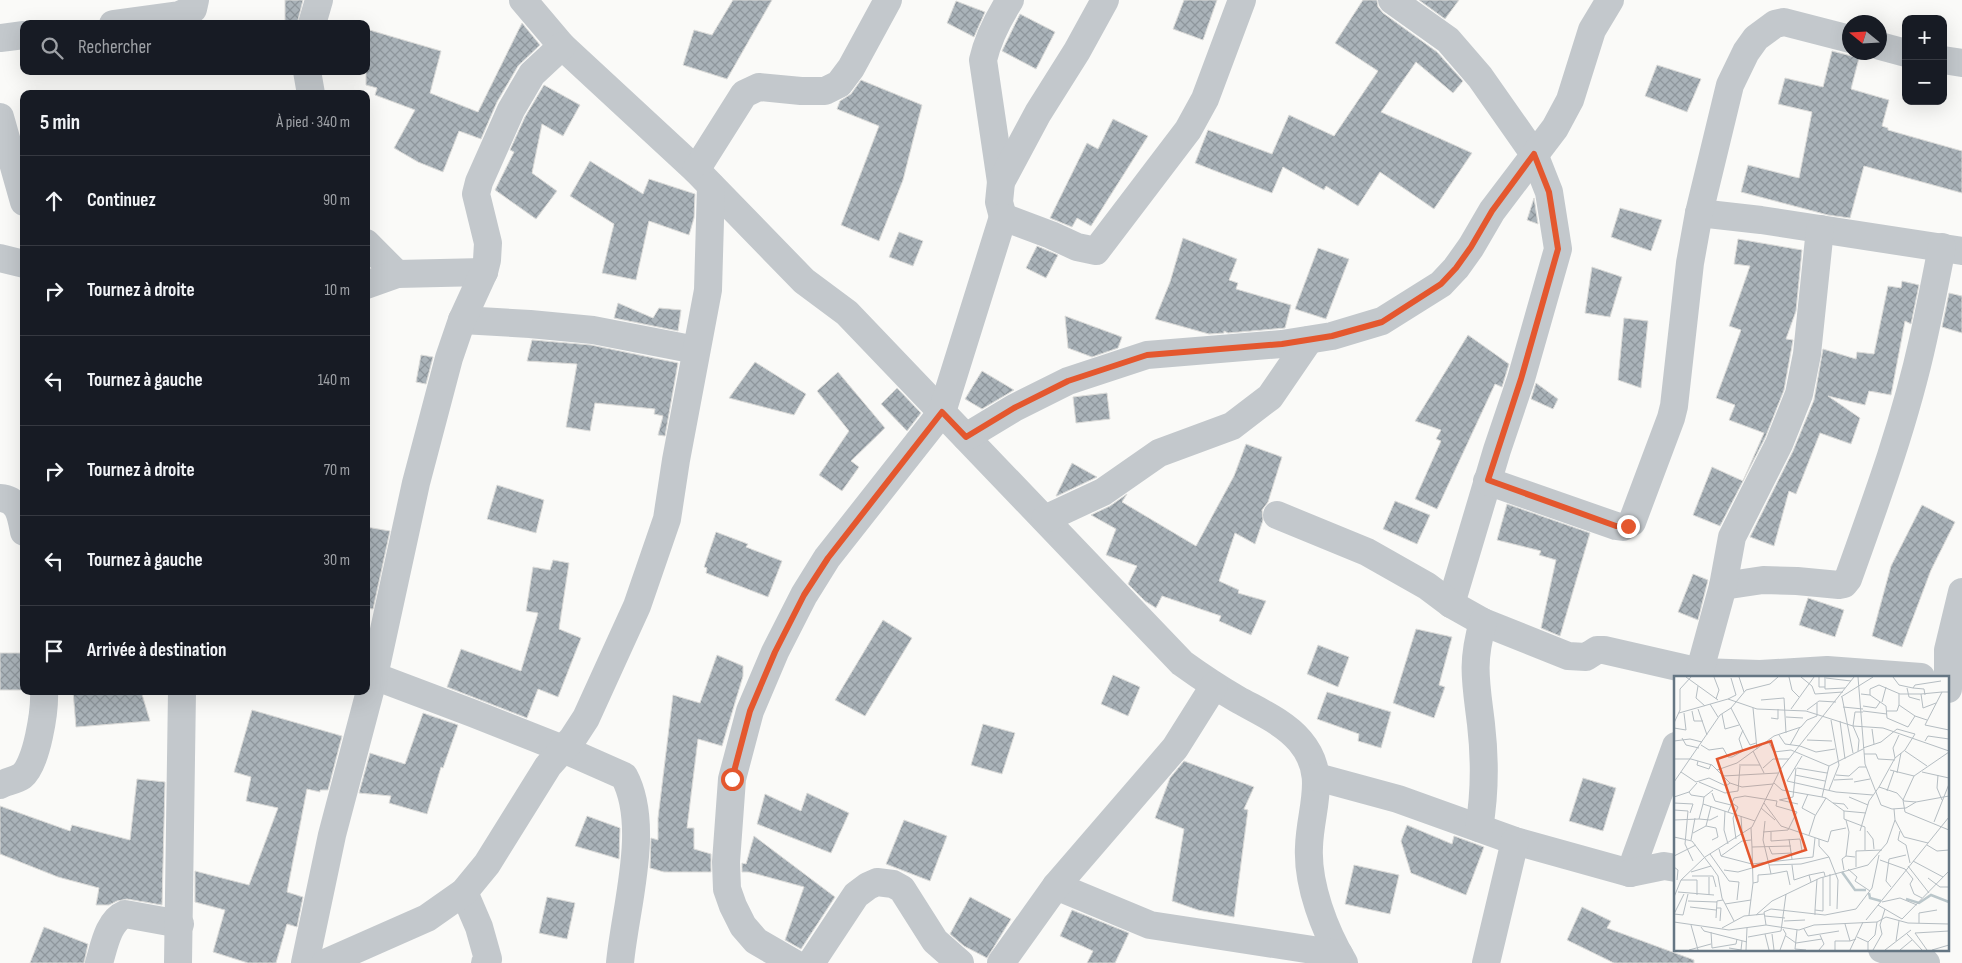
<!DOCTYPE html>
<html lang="fr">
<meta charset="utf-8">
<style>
body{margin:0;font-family:"Sofia Sans Condensed",sans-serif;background:#20242c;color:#f1f3f6}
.controls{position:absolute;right:15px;top:15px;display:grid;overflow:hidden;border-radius:10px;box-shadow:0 5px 20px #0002}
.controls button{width:45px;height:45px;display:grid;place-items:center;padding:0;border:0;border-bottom:1px solid #363941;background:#171b24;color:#f1f3f6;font:25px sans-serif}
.compass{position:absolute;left:1842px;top:15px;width:45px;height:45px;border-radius:50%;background:#171b24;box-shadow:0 5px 20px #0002;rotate:288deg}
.stop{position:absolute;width:15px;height:15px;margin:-11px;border:4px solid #e4572e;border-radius:50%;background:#fff}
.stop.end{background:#e4572e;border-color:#fff;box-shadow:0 1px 5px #0008}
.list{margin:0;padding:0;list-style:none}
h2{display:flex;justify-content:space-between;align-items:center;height:65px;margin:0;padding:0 20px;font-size:21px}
h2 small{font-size:16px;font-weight:400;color:#9ea1a6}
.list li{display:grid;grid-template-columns:32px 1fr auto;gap:15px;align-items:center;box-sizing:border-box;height:90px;padding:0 20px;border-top:1px solid #363941}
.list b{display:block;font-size:19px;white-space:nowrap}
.list em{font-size:16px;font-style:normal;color:#9ea1a6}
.icon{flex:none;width:28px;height:28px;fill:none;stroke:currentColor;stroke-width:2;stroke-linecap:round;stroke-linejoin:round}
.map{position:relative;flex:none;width:1962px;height:963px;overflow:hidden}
.search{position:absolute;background:#171b24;box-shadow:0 5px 20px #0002;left:20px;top:20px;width:350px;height:55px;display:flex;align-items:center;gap:12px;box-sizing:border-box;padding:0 18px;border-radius:10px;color:#9ea1a6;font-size:19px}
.panel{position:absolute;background:#171b24;box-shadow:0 5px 20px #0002;left:20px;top:90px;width:350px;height:605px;border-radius:10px}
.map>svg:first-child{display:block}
.building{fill:url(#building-cross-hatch);stroke:#dcdcda}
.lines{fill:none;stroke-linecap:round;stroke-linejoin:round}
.street{stroke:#c3c8cc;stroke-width:28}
.route{stroke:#e4572e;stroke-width:6}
.inset-river{fill:none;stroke:#bbc7cb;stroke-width:2.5}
.inset-road{fill:none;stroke:#b5bdc2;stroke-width:1}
.view{fill:#e4572e;fill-opacity:0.15;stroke:#e4572e;stroke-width:2.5}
.inset-edge{fill:none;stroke:#657683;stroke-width:2.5}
</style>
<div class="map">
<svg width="1962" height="963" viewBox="0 0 1962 963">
<defs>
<pattern id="building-cross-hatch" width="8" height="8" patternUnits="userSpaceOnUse" patternTransform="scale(1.25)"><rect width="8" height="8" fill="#aab3b9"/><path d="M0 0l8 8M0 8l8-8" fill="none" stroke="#8e969c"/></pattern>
</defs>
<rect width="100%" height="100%" fill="#fafaf8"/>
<!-- building -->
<g class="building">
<polygon points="285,0 303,0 297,24 285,24"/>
<polygon points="733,0 772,0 727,79 683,65 694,30 712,35"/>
<polygon points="1184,0 1217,0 1203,40 1173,29"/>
<polygon points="1363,0 1377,0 1378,7 1383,13 1437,52 1463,81 1453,93 1416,62 1381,112 1472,153 1434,209 1380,172 1358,206 1326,186 1324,190 1283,167 1272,193 1195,163 1208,130 1272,154 1289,115 1334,136 1378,71 1335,43"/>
<polygon points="1419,0 1459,0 1445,19"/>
<polygon points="956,1 985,12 974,37 947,23"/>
<polygon points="1020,14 1055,32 1036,69 1002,51"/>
<polygon points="522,23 540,45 518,66 497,102 481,139 459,131 443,172 418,162 394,148 415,110 375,95 377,88 366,85 366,29 441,51 430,93 478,112"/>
<polygon points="1832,51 1859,58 1851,89 1889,100 1882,126 1888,128 1888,130 1962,151 1962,193 1864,166 1850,218 1828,215 1741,192 1748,165 1799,178 1812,112 1778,104 1785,78 1823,87"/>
<polygon points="1657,65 1701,79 1687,112 1645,96"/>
<polygon points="861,80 922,105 903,180 879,241 841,225 879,126 837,109 840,101 851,94"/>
<polygon points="544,85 580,105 563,136 542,124 532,173 557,191 536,219 495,190 514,152 510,150 525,117"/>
<polygon points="1113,119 1148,136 1091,226 1077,218 1072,227 1050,218 1087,143 1098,149"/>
<polygon points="590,161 643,194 649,179 695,194 694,218 689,235 649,221 636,280 602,273 614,224 570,196"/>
<polygon points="1534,198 1538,224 1527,220"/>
<polygon points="1620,208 1662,220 1651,251 1611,237"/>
<polygon points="899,232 923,241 913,266 889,257"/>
<polygon points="1183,238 1237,259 1229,280 1238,283 1236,289 1291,305 1285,328 1228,333 1224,331 1224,333 1209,334 1155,319 1170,282"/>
<polygon points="1738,239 1802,250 1796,311 1786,339 1793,340 1784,390 1765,438 1720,526 1693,515 1712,467 1743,481 1764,433 1729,420 1735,405 1716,398 1741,330 1729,326 1750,266 1734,264"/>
<polygon points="1037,246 1058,255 1046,278 1026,268"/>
<polygon points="1318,248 1349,259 1326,319 1295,309"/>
<polygon points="1592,267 1622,277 1610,317 1585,313"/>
<polygon points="1902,281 1919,285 1911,324 1905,321 1891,395 1869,391 1865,405 1828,396 1860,418 1851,444 1820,433 1796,494 1789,491 1774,546 1750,537 1793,451 1814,400 1823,349 1856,359 1857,352 1874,354 1888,286 1901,288"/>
<polygon points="1949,293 1962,296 1962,333 1942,327"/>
<polygon points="618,303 653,318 659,308 681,310 678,331 614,318"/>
<polygon points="1065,316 1122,337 1118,348 1092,357 1068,348"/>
<polygon points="1624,318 1648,321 1641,388 1618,380"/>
<polygon points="1468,335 1509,364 1502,387 1495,384 1437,509 1415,499 1441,441 1436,439 1441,430 1415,421"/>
<polygon points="532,340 591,345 678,363 665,436 658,435 663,416 654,414 655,409 595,403 590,431 566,427 577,364 527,361"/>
<polygon points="421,355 433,357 426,384 416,382"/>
<polygon points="755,362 806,394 794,415 729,398"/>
<polygon points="982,371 1014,390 982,409 965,399"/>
<polygon points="838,372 885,428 851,461 859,467 842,491 819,475 849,431 817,391"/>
<polygon points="1536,383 1558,399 1553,409 1531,399"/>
<polygon points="897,388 921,413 907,431 881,404"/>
<polygon points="1107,393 1110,419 1076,423 1073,397"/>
<polygon points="1246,444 1282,457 1268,502 1262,510 1263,520 1255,544 1235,533 1219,581 1239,590 1238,593 1266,601 1251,635 1219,621 1221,616 1162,596 1156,608 1145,601 1128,584 1137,566 1106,555 1116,529 1091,515 1110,506 1127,494 1122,502 1196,546 1234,476"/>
<polygon points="1072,463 1097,477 1057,496 1056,496"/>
<polygon points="497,485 544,500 536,533 487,519"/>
<polygon points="1395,501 1430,515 1417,544 1383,529"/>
<polygon points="1507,504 1590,533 1560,636 1541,628 1556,560 1539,555 1541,551 1497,540"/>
<polygon points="1922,505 1955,522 1931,570 1902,647 1872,636 1891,566"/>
<polygon points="366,527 390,531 373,609 366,608"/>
<polygon points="716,532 748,544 746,547 782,561 768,597 706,573 707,568 704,567"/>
<polygon points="553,560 569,563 559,629 581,638 558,697 538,689 527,718 447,687 461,649 521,671 538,613 526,611 533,567 550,570"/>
<polygon points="1693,574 1708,580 1698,620 1678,612"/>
<polygon points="1808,598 1844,610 1835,637 1799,625"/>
<polygon points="883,620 912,638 865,716 835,700"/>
<polygon points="1416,629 1452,637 1439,685 1445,687 1434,718 1393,703"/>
<polygon points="1318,645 1349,657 1338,687 1307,674"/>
<rect x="0" y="653" width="24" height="37"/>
<polygon points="717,655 743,666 743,676 722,746 698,739 687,828 694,828 694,849 711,854 711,872 664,872 650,868 651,838 658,840 658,818 673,695 700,703"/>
<polygon points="1113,675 1140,687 1128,716 1101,704"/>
<polygon points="73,691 141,691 150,721 76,727"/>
<polygon points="1327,692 1391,712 1381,748 1358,741 1359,734 1317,719"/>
<polygon points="252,710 342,736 328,790 320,790 320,792 307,789 287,892 303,897 297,927 287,924 276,963 248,963 213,952 225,910 195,902 195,871 249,885 278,808 246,801 251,777 234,772"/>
<polygon points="423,713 458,725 443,768 441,767 427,814 389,803 391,796 359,793 370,753 405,764"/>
<polygon points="983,724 1015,733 1002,774 971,765"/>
<polygon points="1184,761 1254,787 1244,809 1248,810 1234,917 1198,910 1172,901 1184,829 1155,818 1170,778"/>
<polygon points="1583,778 1616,788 1603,831 1569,821"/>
<polygon points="137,779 165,782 162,905 127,899 117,901 109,905 96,905 99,888 58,877 0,854 0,806 70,831 72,825 130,840"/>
<polygon points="807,793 849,813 831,853 757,824 765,794 801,811"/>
<polygon points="587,816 620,828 619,859 575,846"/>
<polygon points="904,820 947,836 930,881 886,864"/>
<polygon points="1407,825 1452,844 1454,836 1484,847 1466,895 1411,873 1401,841"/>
<polygon points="754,836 835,897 801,949 785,940 804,887 749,872 742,872 742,863 746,864"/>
<polygon points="1354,865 1399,875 1390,914 1345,904"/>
<polygon points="547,897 575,903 567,939 539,933"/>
<polygon points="970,897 1011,919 987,958 964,946 950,934"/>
<polygon points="1582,907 1611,921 1607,928 1694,960 1694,963 1614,963 1567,940"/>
<polygon points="1072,910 1129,933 1115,963 1087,963 1093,951 1060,936"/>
<polygon points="44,927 88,944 84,963 30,963"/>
</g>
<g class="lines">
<!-- street -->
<g class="street">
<path d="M523 0 562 46 696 170 804 281 847 313 1182 663C1200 676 1218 688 1237 699 1258 711 1284 722 1300 741 1329 775 1310 808 1309 847 1307 885 1325 931 1344 963"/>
<polyline points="1392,0 1448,40 1480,77 1534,154 1549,192 1558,249 1521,379 1497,450 1451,604"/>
<polyline points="113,24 179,15 193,9 195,0"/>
<polyline points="312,24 319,0"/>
<polyline points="0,38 24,35"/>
<polyline points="1880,46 1906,53"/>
<polyline points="1943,60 1962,63"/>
<polyline points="307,71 311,94"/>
<polyline points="0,117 24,202"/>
<polyline points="696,170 744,94 759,87 801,91 825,91 839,84 851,68 888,0"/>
<path d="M1001 182 983 60C988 38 998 19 1010 0"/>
<polyline points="1699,213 1761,220 1962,251"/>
<polyline points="1003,217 999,202 1001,182 1038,113 1077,51 1105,0"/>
<polyline points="366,243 397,274"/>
<polyline points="0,258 24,264"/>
<polyline points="366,285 397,274 484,272"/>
<polyline points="462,320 530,324 593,330 696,350"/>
<polyline points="966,437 1014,408 1068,381 1147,355 1282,344 1332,336 1382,321 1441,284 1456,268 1471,247 1492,211 1555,128 1570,100 1592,30 1610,0"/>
<polyline points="1487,481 1616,526 1623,527 1632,522 1671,418 1674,406 1690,263 1699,213 1730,85 1746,52 1756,38 1775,24 1784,22 1850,39"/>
<path d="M0 498C19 499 21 516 24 532"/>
<polyline points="1277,515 1367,552 1427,586 1451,604 1483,622 1568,656 1586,657 1597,650 1604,650 1700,672 1760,674 1827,670 1921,677"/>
<polyline points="1045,519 1103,492 1159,453 1232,426 1270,397 1309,340"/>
<path d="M1723 586 1763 580 1797 581 1839 585 1844 584 1848 579C1876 501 1905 422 1923 340 1930 309 1936 278 1942 247"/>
<path d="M366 673 472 713 563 749 624 776C651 826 625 908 620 963"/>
<polyline points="1698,677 1723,586 1732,537 1779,444 1799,394 1807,354 1820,229"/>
<polyline points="1948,689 1948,650 1962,592"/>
<polyline points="1317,777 1398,799 1515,841 1630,873 1676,746"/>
<path d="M0 785C6 782 16 780 22 776 37 764 45 710 44 691"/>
<path d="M1479 828C1485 794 1485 759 1481 724 1476 682 1471 664 1483 622"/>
<polyline points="1630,873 1664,866 1676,868"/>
<polyline points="1056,886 1150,925 1339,954"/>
<polyline points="464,892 479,927 488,959 485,963"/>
<polyline points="1882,949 1926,963"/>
<path d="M99 963C104 947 108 921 125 914L180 924"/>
<polyline points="178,963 182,691"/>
<polyline points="305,963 332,835 374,676 416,483 449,358 462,320 484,272 487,260 488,243 476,194 479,182 511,110 532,74 562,46"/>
<polyline points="325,963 427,918 464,892 487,864 548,766 573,738 586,718 637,606 667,519 676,460 708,290 711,186"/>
<polyline points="794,963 756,941 743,926 733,906 727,889 726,862 732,779 750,711 775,652 804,595 827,558 942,412 1003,217 1051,235 1077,247 1096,251 1188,130 1205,99 1242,0"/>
<polyline points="811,963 856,895 868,886 877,882 893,884 902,889 935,941 960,963"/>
<polyline points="1001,963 1056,886 1175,748 1214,686"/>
<polyline points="1486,963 1515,841"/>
</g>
</g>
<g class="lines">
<!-- route -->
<polyline class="route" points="732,779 750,711 775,652 804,595 828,558 942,412 966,437 1014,408 1068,381 1147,355 1282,344 1332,336 1382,322 1441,284 1456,268 1471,247 1492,211 1534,154 1549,192 1558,249 1521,379 1488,480 1616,526 1628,526"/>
</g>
<!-- overview -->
<g transform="translate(1674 676)">
<rect width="275" height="275" fill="#fafaf8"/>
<path class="inset-river" d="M168 196 181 214H192M195 217 196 222 207 225M232 223 245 227 257 219 275 226"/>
<path class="inset-road" d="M12 1 44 24M40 1 45 14 42 23M65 1 70 16M115 1 118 14 125 21M127 1 138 10 141 18 169 16M145 1V11H151M151 1V13L171 12M184 1 191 88 207 129 218 133 232 132 242 126 275 120M219 1 225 9 239 12 241 9 267 5M152 2 177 5M24 10 22 22 31 30M233 12 235 21 246 24M239 12 250 13 251 19M275 16H268L251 49 275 54M187 18 196 19V13L205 9 226 18H247M225 18V29L241 40M196 19 212 30 213 42 234 51M167 21 199 1M168 21 179 77M54 23 62 19 57 2M87 24 110 22 112 57M208 26 212 11M262 27 249 32 247 18 268 16M36 28 44 41M189 30 202 32 206 26M169 31 189 33M57 32 76 69 82 67M79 32 83 73M24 33 33 59M117 33 140 1M133 34 145 25 162 26M18 35 20 45H29M189 35 213 38M213 35H223L225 29M5 37 54 23 83 33 132 35 179 50 209 52 275 75M48 38 51 53 65 49M112 41 129 42M97 42 104 43V33M166 45 171 83M0 47 6 34V13L17 1M234 51 241 40 253 44M0 52 12 54 10 37M198 53 200 68M105 59 111 68 126 70M8 62 12 69 25 72M133 64 158 65M0 65 16 63 28 66M94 65 100 76 117 74 155 90M251 65 254 60 275 63M27 69 35 74 49 72 54 81H58L69 75 65 63 69 54M116 69 126 51M126 70 142 76 161 73M189 72 207 66 223 53 241 58 231 74 221 82 205 111 223 117 230 125 242 126M79 75 90 97M184 75 185 64 179 50 181 36H189M231 75 253 90M190 78H202L204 83 221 84M128 80 113 105 162 116 199 119M221 82 219 72 225 59M0 83H17L38 89 56 107 68 111 99 108M24 85 23 89 35 93 37 88M65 89H86M89 92 99 83H115M123 92 153 97M43 94 63 87 100 60 127 51 133 44 143 40V27M216 94 240 100 275 76M7 96 22 106 35 102 52 110 56 107M248 96 275 102M223 97 227 77M121 99 151 105M162 99 175 100 185 91H192M264 99 263 112 268 124M49 100 104 97M240 100 229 124 231 136 275 154M160 104 179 103M0 106 46 39 57 32 72 14 96 8 104 1M25 106 51 117 64 115 66 90M180 106 196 103M100 107 108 114 148 121M39 114 30 121 29 128 81 145M155 114 165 89 157 44M213 115 220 95M15 116 17 119 30 121M38 117 41 125 57 129M134 118 128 132 141 139M0 121 15 116 23 107M175 121 194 129M152 122 170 135V143L191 151V174M105 124 119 121 122 92M106 124 124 128M0 127 19 128 16 137M58 127 64 131 59 142 62 163M90 127 107 150 145 163V170L155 181 164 204 163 233M159 127 170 128 174 133M87 132 101 144M0 134 14 135 11 168 19 185M51 135 50 154 54 168M170 135 192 137M54 136 60 122 71 120 103 125 102 130 123 136 114 154 89 156M67 140 68 156M25 143 36 144 44 140M0 144 25 143 29 128M172 144 175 156 172 180 181 181M221 144 230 161 254 167M91 145 89 164 95 189 127 188 155 181M260 146 275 108M32 150 37 130M77 152 78 171 117 170M186 155 195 125 205 111M193 155 199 163 200 173M226 155 224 164 232 169 236 187M97 156V165L126 163 128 175M19 157 32 150 42 152 44 161 38 164M135 159 141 140 152 122 148 121 155 90 189 73M0 161 18 165 37 190M115 163 118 183M145 163 154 166 157 155 172 152M17 164 21 142M253 169 263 175 275 174M78 171 79 207M95 171 98 178 118 177M45 173 47 180 68 165 77 164M36 178 55 205 65 206 63 224M0 180 22 169M47 180 78 188 139 181 141 162M206 184 231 193 239 203 236 208 240 218 248 222M239 185 269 201M95 189 97 198 113 195 116 209M118 189 120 204 135 199 137 206M234 190 255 217M0 191 4 194 3 204M182 191V175L208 174M174 193 183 201 181 205 196 215M50 194 64 196 78 192M170 194 168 183 172 180M17 196 37 190 44 200 48 222 60 245M156 198V230M135 199 150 196 151 200M18 200H39L42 211M35 201V219M254 202 266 211H275M7 204H23V219M217 211 212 205 215 183 232 179M4 216 40 219M0 221 7 204 31 181 78 151 106 94 180 1M14 225 43 226M208 226 226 222 243 229M51 228 77 224M204 229 228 243 275 195M16 231 42 234M43 232H47L46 245M141 234 143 203M0 238 9 239 14 218M0 238 10 218M75 239 79 207 84 206V199L97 198M82 239 98 225 146 202 194 189 213 167 221 144 220 133M141 239V234L149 235V201M91 240 111 242M42 242 43 225 49 224M192 244 275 141M110 245 131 244M0 246 55 254 92 249 125 254 140 249 203 246 212 241 234 247 275 248M245 247V237L263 234M171 248 176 265 182 263M17 249 24 274M92 249 90 236 97 233 151 239 182 233 198 212 205 179M27 251 30 255 73 266M48 252 70 240 90 238M130 253 134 260 165 255M123 254 121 273 132 274M37 256 38 272 62 268 63 263M241 257 275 255M241 257 253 274M91 258 95 274M98 258 100 274M233 258 248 274M112 260 122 267 148 263M74 261 107 255 112 218M183 261 194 266V274M222 265 225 245M194 266 201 259 203 246M55 272 67 274 68 265M15 274 37 268M72 274 73 252M106 274 112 258 109 253M145 274 150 268 146 259M161 274V265H176M176 274 189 246M199 274 208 258 206 249 211 233M211 274 237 254M226 274 238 264M258 274 275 269"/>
<path class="view" d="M97 65 132 174 79 191 43 83Z"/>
<rect width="275" height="275" class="inset-edge"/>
</g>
</svg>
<div class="controls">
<button>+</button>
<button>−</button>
</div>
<svg class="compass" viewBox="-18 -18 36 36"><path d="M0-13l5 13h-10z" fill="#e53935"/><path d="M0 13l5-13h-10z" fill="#9ea1a6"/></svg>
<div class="stop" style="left:732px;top:779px"></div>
<div class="stop end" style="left:1628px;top:526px"></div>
<div class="search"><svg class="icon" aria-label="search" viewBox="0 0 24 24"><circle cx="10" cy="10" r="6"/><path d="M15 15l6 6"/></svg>Rechercher</div>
<section class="panel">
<h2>5 min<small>À pied · 340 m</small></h2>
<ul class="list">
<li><svg class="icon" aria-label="ahead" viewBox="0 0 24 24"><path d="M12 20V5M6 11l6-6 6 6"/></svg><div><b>Continuez</b></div><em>90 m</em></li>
<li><svg class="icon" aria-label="right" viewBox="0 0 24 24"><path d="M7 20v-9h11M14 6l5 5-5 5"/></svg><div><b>Tournez à droite</b></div><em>10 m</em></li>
<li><svg class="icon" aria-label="left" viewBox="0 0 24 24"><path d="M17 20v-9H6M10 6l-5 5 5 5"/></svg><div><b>Tournez à gauche</b></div><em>140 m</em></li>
<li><svg class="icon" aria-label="right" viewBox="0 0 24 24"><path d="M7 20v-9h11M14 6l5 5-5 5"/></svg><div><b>Tournez à droite</b></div><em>70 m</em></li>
<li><svg class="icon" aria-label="left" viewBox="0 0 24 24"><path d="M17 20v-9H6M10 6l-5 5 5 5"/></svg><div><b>Tournez à gauche</b></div><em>30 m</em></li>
<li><svg class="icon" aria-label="arrive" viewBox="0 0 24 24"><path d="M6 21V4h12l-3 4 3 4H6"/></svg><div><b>Arrivée à destination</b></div></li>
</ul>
</section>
</div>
